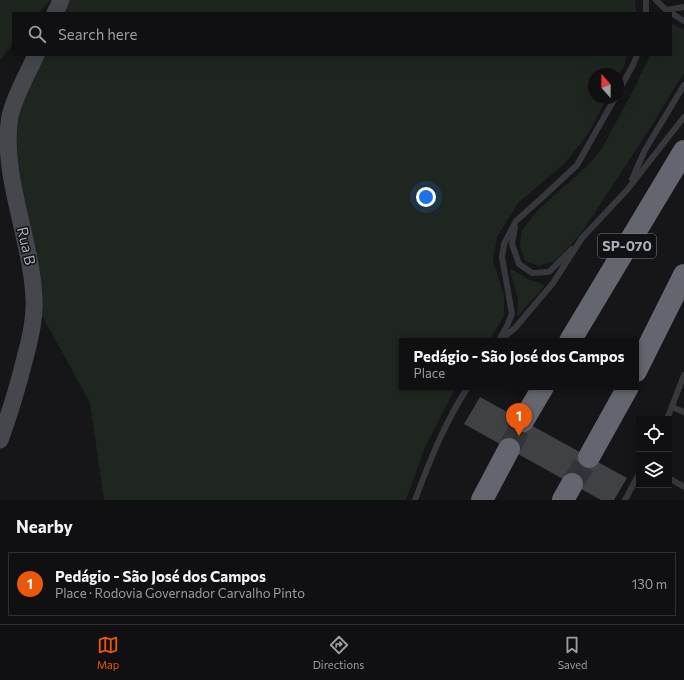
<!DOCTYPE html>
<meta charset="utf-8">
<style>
body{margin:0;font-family:Commissioner,sans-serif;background:#19191b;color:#f1f3f6}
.controls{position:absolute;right:12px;bottom:12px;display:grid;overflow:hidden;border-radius:0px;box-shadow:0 4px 16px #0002}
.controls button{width:36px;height:36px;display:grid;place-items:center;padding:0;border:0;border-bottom:1px solid #303032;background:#101012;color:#f1f3f6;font:20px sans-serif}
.compass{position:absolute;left:588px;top:68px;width:36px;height:36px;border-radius:50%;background:#101012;box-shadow:0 4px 16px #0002;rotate:339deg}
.you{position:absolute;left:426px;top:197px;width:14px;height:14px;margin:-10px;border:3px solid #fff;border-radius:50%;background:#1a73e8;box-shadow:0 0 0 6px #1a73e833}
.badge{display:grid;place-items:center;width:26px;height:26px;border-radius:50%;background:#ea580c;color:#fff;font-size:13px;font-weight:700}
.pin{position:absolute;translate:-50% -33px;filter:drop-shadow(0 1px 2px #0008)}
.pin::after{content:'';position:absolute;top:21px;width:14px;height:12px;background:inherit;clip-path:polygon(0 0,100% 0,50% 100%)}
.popup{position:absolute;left:399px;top:338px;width:240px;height:52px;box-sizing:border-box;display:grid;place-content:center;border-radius:0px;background:#101012;filter:drop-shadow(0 1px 3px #0005);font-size:13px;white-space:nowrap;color:#9c9d9f}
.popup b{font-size:15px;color:#f1f3f6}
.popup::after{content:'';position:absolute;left:50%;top:100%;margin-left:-8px;border:8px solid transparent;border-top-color:#101012}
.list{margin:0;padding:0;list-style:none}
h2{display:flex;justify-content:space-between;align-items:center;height:52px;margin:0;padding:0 16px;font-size:17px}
h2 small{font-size:13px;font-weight:400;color:#9c9d9f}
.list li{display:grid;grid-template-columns:26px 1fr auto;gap:12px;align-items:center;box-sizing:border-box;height:64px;margin:0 8px 8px;padding:0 8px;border:1px solid #303032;border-radius:0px}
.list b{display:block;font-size:15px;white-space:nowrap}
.list p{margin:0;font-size:13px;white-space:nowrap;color:#9c9d9f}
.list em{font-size:13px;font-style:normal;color:#9c9d9f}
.icon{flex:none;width:22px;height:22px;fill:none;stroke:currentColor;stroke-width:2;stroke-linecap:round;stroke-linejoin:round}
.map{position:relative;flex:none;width:684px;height:500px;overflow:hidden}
.search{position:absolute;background:#101012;box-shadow:0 4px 16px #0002;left:12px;right:12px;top:12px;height:44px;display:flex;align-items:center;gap:10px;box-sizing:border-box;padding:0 14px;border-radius:0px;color:#9c9d9f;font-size:15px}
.sheet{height:124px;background:#101012}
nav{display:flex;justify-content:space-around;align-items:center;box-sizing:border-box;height:56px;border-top:1px solid #303032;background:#101012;font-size:11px;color:#9c9d9f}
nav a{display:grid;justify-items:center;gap:2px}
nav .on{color:#ea580c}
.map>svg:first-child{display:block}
.green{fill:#1e261f}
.building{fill:#404145}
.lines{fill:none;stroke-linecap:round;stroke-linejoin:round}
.highway-tunnel{stroke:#333438;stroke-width:22;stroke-dasharray:22 11;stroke-linecap:butt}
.lane{stroke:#37383d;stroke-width:6}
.secondary{stroke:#45474d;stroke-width:17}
.highway{stroke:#63666e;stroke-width:22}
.labels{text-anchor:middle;stroke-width:3;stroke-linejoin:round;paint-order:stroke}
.shield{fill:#111113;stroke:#7b7e86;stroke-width:1}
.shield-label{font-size:14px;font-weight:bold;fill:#a8adb8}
.street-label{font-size:15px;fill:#a8adb8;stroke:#111113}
</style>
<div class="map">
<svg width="684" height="500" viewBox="0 0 684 500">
<rect width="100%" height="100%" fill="#161618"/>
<!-- green -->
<g class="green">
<polygon points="0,0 50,0 39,13 13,13 13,44 0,60"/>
<polygon points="61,0 635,0 636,13 55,13"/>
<polygon points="671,23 684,30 684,72 651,127 580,235 555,261 539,266 525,261 520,247 522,230 539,209 587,166 601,150 635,87 650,55 671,55"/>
<polygon points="36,55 627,55 625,64 618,77 618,74 594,74 594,98 607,98 588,134 564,164 518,203 497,237 493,261 504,295 504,316 489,341 402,341 402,387 456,387 425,447 406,500 104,500 90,403 34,301 5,121"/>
<polygon points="511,269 530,280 543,284 544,287 517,317 518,299 510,272"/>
</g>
<!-- building -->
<polygon class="building" points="480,397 627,478 614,500 601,500 464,424"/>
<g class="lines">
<!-- highway-tunnel -->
<g class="highway-tunnel">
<polyline points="509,449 523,421"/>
<polyline points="572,484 589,457"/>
</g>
<!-- lane -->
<g class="lane">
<polyline points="656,0 666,10 670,13"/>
<polyline points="666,10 684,7"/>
<polyline points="646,13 646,0"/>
<polyline points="671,13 684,21"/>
<polyline points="618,92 633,65 637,55"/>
<polyline points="632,179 645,150 684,85"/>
<polyline points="515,227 512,244 519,264 532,273 549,272 572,249"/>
<polyline points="499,340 507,326 512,314 502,257 504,244 516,221 545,195 577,165 615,98"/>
<polyline points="500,341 515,328 553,283 582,238 627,190 684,117"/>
<polyline points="672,407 684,412"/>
<polyline points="667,419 684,375"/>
<polyline points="669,478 684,487"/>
<path d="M415 500C430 460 445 422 468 387"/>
<polyline points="625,500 639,474"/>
</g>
<!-- secondary -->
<g class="secondary">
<polyline points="55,13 61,0"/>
<path d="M0 440C10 413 18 386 25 358 30 339 35 319 34 299 32 240 0 174 10 116 15 95 27 75 36 55"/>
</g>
<!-- highway -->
<g class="highway">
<polyline points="570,341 684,151"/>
<polyline points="636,371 684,275"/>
<polyline points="523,421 543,387"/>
<polyline points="589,457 628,387"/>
<polyline points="482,500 509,449"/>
<polyline points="563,500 572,484"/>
</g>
</g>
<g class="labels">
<!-- shield labels -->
<rect class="shield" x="598" y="234" width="58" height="24" rx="3"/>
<g class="shield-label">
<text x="627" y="251">SP-070</text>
</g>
<!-- street labels -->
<g class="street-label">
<text transform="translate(26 246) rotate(77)" y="5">Rua B</text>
</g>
</g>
</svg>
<div class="controls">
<button><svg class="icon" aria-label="locate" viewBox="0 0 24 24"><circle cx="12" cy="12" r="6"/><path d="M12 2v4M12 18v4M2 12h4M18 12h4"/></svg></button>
<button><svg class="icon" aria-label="layers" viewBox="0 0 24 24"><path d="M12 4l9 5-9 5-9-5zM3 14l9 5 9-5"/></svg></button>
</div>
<svg class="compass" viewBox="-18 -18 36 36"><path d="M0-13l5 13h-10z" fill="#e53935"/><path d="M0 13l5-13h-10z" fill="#9c9d9f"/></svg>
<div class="you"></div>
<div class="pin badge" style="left:519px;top:436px">1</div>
<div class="popup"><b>Pedágio - São José dos Campos</b>Place</div>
<div class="search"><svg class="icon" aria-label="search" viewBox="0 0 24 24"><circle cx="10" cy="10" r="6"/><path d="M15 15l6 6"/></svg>Search here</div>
</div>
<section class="sheet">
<h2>Nearby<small></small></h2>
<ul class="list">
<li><span class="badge">1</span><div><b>Pedágio - São José dos Campos</b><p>Place · Rodovia Governador Carvalho Pinto</p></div><em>130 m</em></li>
</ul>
</section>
<nav>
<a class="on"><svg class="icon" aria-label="map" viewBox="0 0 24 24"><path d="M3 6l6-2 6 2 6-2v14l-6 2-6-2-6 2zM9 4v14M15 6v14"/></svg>Map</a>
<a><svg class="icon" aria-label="directions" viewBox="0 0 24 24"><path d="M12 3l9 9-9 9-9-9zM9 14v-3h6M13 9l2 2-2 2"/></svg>Directions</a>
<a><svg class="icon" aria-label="saved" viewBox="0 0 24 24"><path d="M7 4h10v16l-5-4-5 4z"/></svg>Saved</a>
</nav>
